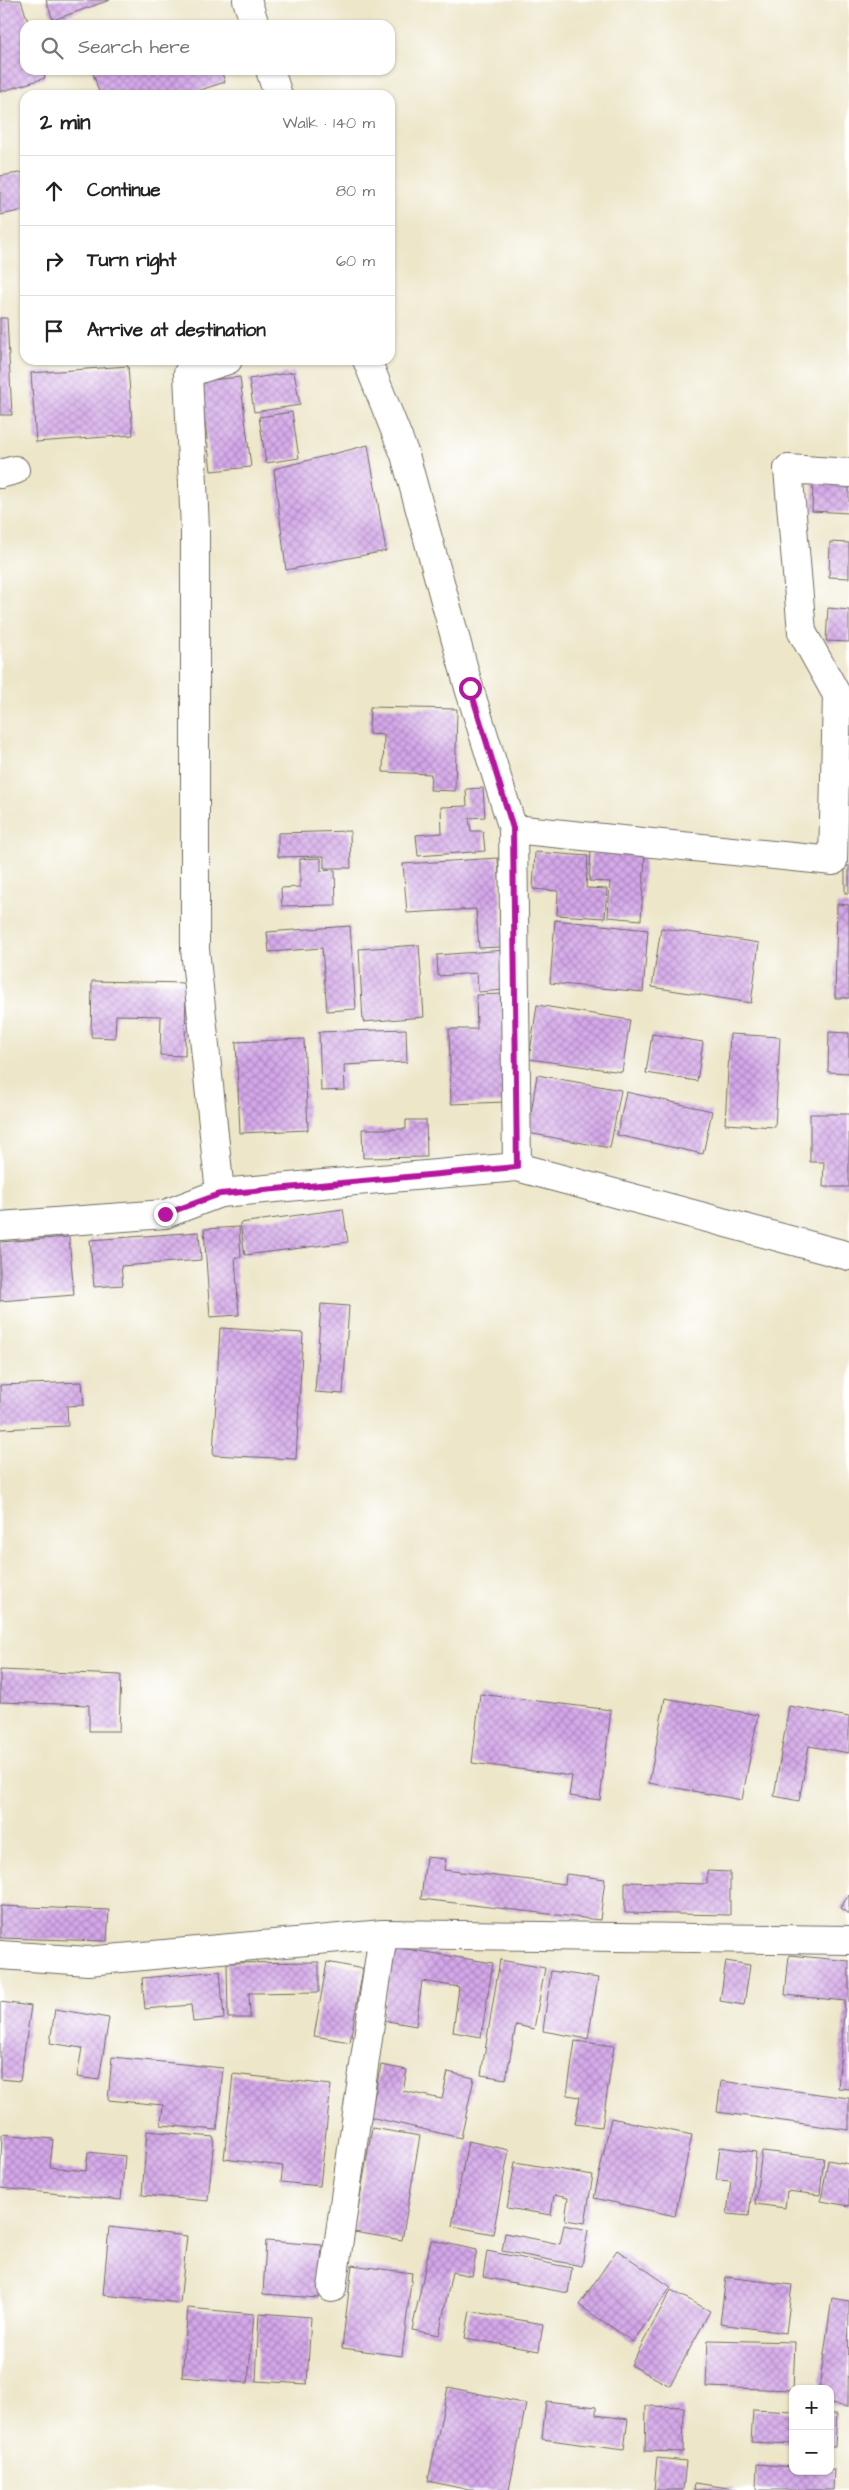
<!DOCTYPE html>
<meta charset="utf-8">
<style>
body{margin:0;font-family:"Architects Daughter",sans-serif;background:#f2f2f2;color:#222}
.controls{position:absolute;right:15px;bottom:15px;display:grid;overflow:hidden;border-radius:10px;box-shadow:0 1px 4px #0004}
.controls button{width:45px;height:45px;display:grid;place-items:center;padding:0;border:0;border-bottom:1px solid #e0e0e0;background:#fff;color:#222;font:25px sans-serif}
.stop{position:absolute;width:15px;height:15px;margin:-11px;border:4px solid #b5179e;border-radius:50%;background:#fff}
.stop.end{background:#b5179e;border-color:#fff;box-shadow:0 1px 5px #0008}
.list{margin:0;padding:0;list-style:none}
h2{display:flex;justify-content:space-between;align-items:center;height:65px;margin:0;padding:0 20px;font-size:21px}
h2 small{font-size:16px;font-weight:400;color:#767676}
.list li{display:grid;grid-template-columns:32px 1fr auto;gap:15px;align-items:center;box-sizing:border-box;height:70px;padding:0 20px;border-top:1px solid #e0e0e0}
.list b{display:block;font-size:19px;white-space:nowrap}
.list em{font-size:16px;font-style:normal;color:#767676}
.icon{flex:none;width:28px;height:28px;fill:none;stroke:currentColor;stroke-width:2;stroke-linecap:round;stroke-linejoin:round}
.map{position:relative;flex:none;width:849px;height:2490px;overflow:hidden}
.search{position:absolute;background:#fff;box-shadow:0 1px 4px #0004;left:20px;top:20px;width:375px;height:55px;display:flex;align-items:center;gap:12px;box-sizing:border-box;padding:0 18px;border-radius:15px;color:#767676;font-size:19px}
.panel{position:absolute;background:#fff;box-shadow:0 1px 4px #0004;left:20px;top:90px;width:375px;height:275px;border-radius:15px}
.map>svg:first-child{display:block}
.building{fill:url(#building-cross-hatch)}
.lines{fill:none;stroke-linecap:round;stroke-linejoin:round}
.minor-casing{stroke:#6f6c62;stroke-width:30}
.minor{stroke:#fff;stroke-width:28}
.route{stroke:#b5179e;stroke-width:6}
</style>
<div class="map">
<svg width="849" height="2490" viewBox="0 0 849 2490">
<defs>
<pattern id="building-cross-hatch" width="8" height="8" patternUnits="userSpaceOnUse" patternTransform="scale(1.25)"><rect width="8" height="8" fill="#d4a7e9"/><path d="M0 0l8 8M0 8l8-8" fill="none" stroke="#ac88bd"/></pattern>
</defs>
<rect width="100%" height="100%" fill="#fff"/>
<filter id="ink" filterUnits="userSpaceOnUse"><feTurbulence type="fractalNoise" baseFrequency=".02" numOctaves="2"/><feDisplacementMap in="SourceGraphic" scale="10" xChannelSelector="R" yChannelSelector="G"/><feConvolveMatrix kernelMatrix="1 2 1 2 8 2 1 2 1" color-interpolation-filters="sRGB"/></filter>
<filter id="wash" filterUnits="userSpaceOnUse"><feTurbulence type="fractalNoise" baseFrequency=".0096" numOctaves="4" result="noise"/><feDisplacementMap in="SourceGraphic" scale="20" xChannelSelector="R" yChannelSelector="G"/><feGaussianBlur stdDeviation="1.12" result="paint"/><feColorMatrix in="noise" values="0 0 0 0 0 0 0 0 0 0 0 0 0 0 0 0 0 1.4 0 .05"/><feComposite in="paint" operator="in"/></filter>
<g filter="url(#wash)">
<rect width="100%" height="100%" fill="#ede6c9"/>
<g id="blocks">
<!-- building -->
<g class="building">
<polygon points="0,0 21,0 29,25 25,25 25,70 43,70 45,78 0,92"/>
<polygon points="46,0 110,0 53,20"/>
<polygon points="92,70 221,70 225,82 185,95 100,95"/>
<polygon points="25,172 25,210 0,215 0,176"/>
<polygon points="0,318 7,318 12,415 0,415"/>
<polygon points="128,366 133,435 36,442 31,373"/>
<polygon points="294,372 300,405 254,412 249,379"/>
<polygon points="240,377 251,467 211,471 200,381"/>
<polygon points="292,412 299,458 266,463 259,417"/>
<polygon points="368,445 386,551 286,570 274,469"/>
<polygon points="813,482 849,484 849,513 812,511"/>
<polygon points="830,542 849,543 849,578 829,577"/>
<polygon points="828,608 849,610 849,642 826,641"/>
<polygon points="370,707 457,709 455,791 430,790 431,774 383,772 384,735 369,734"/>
<polygon points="483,788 485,817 469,818 471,831 483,831 485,851 418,856 416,835 442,833 441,807 467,806 466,789"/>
<polygon points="350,831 351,868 324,868 324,856 278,857 278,833"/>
<polygon points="591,851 645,855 641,920 608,917 610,882 589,881"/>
<polygon points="535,852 588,856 586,888 607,889 605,918 557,915 558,891 533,889"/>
<polygon points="321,858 321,871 335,870 336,905 282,906 281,888 300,887 300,859"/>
<polygon points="498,858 503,947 479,948 476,909 407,913 403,864"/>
<rect x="845" y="866" width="4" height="27"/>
<polygon points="837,904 849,905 849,998 835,998"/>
<polygon points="555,920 648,930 643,992 550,983"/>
<polygon points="350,926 356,1009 327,1011 322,948 269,952 267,932"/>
<polygon points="661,928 759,943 751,1003 652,987"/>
<polygon points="419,945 424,1017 363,1022 359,949"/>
<polygon points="505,950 506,990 478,992 477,973 438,976 437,955"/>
<polygon points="92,981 186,983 185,1056 160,1055 161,1016 116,1015 115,1038 91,1037"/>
<polygon points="503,994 506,1102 451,1104 449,1029 477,1029 476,995"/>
<polygon points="537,1005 630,1020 622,1072 529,1059"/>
<polygon points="406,1029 407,1062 344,1065 345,1090 321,1091 319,1032"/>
<polygon points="829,1032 849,1033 849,1073 828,1072"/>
<polygon points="652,1034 703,1042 697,1081 646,1073"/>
<polygon points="730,1034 780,1037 775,1127 725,1124"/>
<polygon points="304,1039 308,1130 240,1133 236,1042"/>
<polygon points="537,1075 621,1090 610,1148 528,1133"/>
<polygon points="626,1092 712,1111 703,1154 617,1135"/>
<polygon points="810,1114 849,1114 849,1187 823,1187 824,1162 810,1162"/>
<polygon points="406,1120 426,1120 427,1157 363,1158 362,1129 406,1129"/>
<polygon points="343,1209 348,1242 245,1255 240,1223"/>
<polygon points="239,1227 241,1257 235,1257 239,1315 210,1317 204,1229"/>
<polygon points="199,1232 201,1260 121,1266 123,1285 94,1287 90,1240"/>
<polygon points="69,1237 74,1295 0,1301 0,1242"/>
<polygon points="321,1304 349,1306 343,1394 315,1392"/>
<polygon points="220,1328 303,1333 296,1459 213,1455"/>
<polygon points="82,1382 84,1405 67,1406 68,1426 0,1429 0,1385"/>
<polygon points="0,1670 121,1675 119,1731 89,1731 89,1705 0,1702"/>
<polygon points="480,1694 611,1710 600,1800 569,1796 572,1776 472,1763"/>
<polygon points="665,1698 758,1715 742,1800 649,1783"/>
<polygon points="789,1706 849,1717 849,1753 809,1746 799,1801 774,1796"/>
<polygon points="426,1857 446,1859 444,1870 565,1884 566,1874 605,1879 600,1920 421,1899"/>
<polygon points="707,1871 730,1872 730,1915 625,1913 625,1882 707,1884"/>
<polygon points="849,1895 849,1914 840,1908"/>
<polygon points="0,1906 109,1910 107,1941 0,1938"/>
<polygon points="393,1947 493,1963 481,2037 453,2032 459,1987 422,1981 416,2026 382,2020"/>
<polygon points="789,1955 849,1961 849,2089 838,2088 845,2001 785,1995"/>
<polygon points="500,1960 545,1968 534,2029 516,2025 506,2079 481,2075"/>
<polygon points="726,1961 750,1965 744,2005 720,2001"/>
<polygon points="319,1962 319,1992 249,1993 250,2018 228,2018 227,1963"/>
<polygon points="327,1962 363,1969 350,2042 314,2036"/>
<polygon points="220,1971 224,2019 193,2022 191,2005 145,2009 142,1978"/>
<polygon points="551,1971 598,1978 588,2039 543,2031"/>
<polygon points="0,2002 31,2006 20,2081 0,2079"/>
<polygon points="55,2009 109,2018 99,2080 77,2077 82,2048 50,2043"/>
<polygon points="575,2041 614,2046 602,2127 575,2124 580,2097 567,2095"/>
<polygon points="112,2057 223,2068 217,2130 161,2125 163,2105 108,2100"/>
<polygon points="381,2065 407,2070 403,2091 442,2099 448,2072 474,2078 461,2138 370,2117"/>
<polygon points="233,2074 331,2085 320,2186 281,2182 283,2166 224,2159"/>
<polygon points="721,2081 849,2098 849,2130 717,2112"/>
<polygon points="611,2118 692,2135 675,2216 594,2198"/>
<polygon points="372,2128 420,2136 402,2240 354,2232"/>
<polygon points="147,2131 214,2137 208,2201 142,2195"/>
<polygon points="2,2134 53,2139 50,2167 86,2171 88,2152 125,2156 121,2200 0,2188"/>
<polygon points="468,2141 509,2150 493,2234 452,2226"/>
<polygon points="720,2147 756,2152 749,2216 727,2214 731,2181 716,2180"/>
<polygon points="762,2151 824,2158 820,2195 787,2191 785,2208 755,2204"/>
<polygon points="828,2160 849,2164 849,2206 821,2201"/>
<polygon points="515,2162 593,2175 585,2223 565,2220 568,2198 554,2195 551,2215 507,2208"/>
<polygon points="564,2225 588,2230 582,2266 502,2251 505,2233 560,2244"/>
<polygon points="109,2227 187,2236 180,2303 103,2295"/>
<polygon points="431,2240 477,2250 472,2276 452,2272 439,2335 412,2330"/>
<polygon points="266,2241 322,2245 319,2298 263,2294"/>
<polygon points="617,2250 671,2287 633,2342 579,2305"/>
<polygon points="487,2251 572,2268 568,2293 483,2277"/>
<polygon points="352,2265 412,2273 402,2356 342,2348"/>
<polygon points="726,2277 792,2285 786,2333 720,2324"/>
<polygon points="671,2290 710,2311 670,2386 631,2365"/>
<polygon points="832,2298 849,2301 848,2407 830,2404 830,2389 819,2389"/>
<polygon points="188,2308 254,2314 248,2383 182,2377"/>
<polygon points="470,2311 543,2324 539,2351 465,2338"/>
<polygon points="259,2313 311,2317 307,2384 256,2381"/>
<polygon points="708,2340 795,2342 793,2390 706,2387"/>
<polygon points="448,2387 526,2404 509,2490 469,2490 428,2481"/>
<polygon points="546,2401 596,2407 596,2415 628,2419 624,2450 542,2439"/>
<polygon points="646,2406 684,2407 683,2452 645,2451"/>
<polygon points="753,2410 793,2412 793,2444 751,2442"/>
<polygon points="830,2414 837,2414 835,2446 830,2446"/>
<polygon points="657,2458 686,2461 683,2490 654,2490"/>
<polygon points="757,2464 793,2467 793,2471 834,2469 833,2490 756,2490"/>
<polygon points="695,2483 735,2489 735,2490 694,2490"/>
</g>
</g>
</g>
<g filter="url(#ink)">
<use href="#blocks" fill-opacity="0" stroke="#6f6c62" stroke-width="1"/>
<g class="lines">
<defs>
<g id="minor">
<polyline points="247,0 255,25"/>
<polyline points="270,70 278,95"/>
<polyline points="367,360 405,455 469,688 513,829 517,1167"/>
<polyline points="0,474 15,470"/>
<polyline points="513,829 833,861 837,695 802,632 788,469 849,473"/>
<polyline points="220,1193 195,949 195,529 188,373 228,360"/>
<polyline points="0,1226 165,1214 220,1193 517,1167 849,1256"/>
<polyline points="0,1955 88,1961 383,1934 849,1940"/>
<polyline points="332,2288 383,1934"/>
</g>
</defs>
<!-- minor casing -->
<use href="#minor" class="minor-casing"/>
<!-- minor -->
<use href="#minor" class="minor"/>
</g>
</g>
<g class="lines" filter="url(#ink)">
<!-- route -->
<polyline class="route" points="165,1214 220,1194 517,1167 513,828 470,688"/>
</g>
</svg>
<div class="controls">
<button>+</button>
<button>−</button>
</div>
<div class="stop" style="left:470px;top:688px"></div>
<div class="stop end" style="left:165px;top:1214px"></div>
<div class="search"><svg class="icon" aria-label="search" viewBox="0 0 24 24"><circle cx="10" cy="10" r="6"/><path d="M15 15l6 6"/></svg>Search here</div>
<section class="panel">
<h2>2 min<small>Walk · 140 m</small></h2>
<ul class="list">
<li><svg class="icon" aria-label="ahead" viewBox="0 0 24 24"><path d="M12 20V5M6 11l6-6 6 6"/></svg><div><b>Continue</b></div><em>80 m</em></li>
<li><svg class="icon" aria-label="right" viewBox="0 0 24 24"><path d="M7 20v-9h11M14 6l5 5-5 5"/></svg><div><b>Turn right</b></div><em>60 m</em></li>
<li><svg class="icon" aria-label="arrive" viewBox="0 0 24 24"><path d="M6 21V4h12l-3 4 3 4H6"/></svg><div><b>Arrive at destination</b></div></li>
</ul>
</section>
</div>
